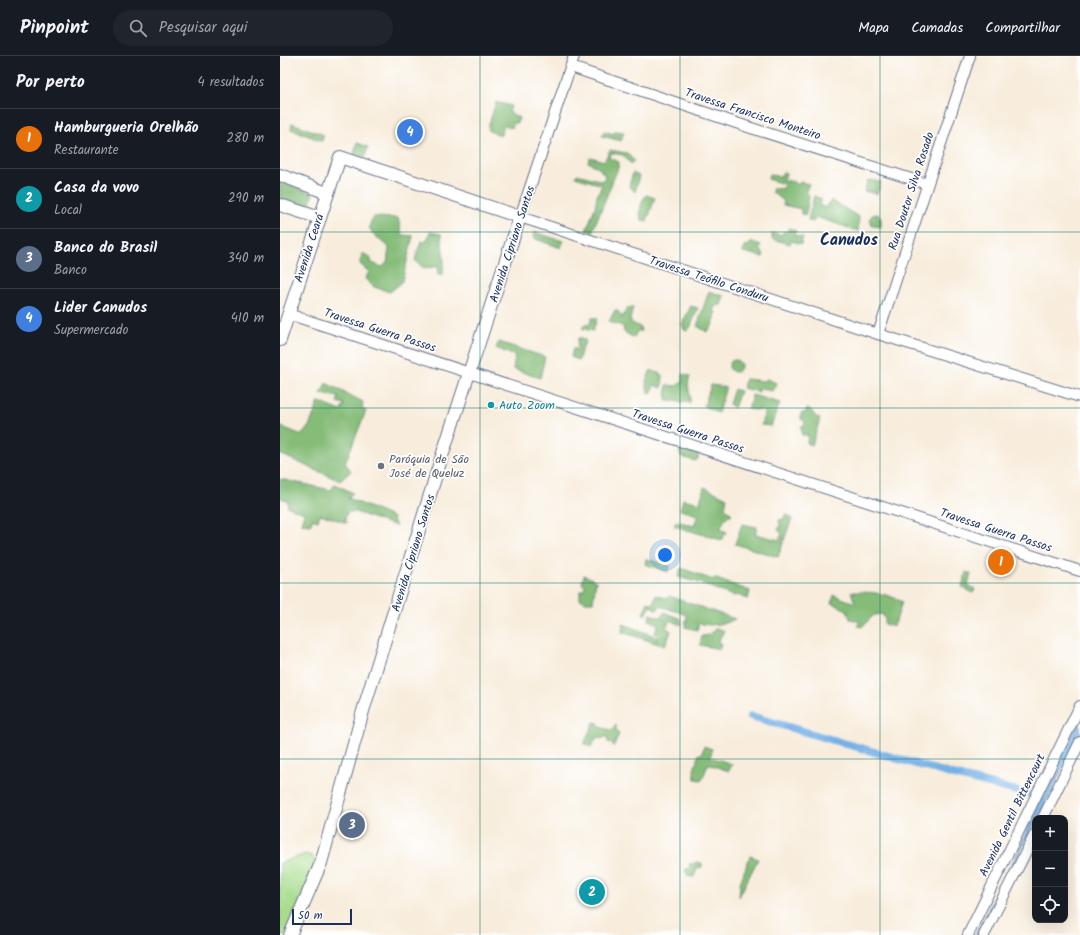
<!DOCTYPE html>
<html lang="pt">
<meta charset="utf-8">
<style>
body{margin:0;font-family:Kalam,sans-serif;background:#20242c;color:#f1f3f6}
.controls{position:absolute;right:12px;bottom:12px;display:grid;overflow:hidden;border-radius:8px;box-shadow:0 4px 16px #0002}
.controls button{width:36px;height:36px;display:grid;place-items:center;padding:0;border:0;border-bottom:1px solid #363941;background:#171b24;color:#f1f3f6;font:20px sans-serif}
.scale{position:absolute;left:12px;bottom:10px;width:60px;box-sizing:border-box;padding-left:4px;border:2px solid #1b2f5e;border-top:0;font-size:11px;line-height:14px;white-space:nowrap;color:#1b2f5e;-webkit-text-stroke:3px #fff;paint-order:stroke}
.you{position:absolute;left:385px;top:499px;width:14px;height:14px;margin:-10px;border:3px solid #fff;border-radius:50%;background:#1a73e8;box-shadow:0 0 0 6px #1a73e833}
.badge{display:grid;place-items:center;width:26px;height:26px;border-radius:50%;background:#c8321e;color:#fff;font-size:13px;font-weight:700}
.pin{position:absolute;translate:-50% -50%;border:2px solid #fff;box-shadow:0 1px 4px #0006}
.list{margin:0;padding:0;list-style:none}
h2{display:flex;justify-content:space-between;align-items:center;height:52px;margin:0;padding:0 16px;font-size:17px}
h2 small{font-size:13px;font-weight:400;color:#9ea1a6}
.list li{display:grid;grid-template-columns:26px 1fr auto;gap:12px;align-items:center;box-sizing:border-box;height:60px;padding:0 16px;border-top:1px solid #363941}
.list b{display:block;font-size:15px;white-space:nowrap}
.list p{margin:0;font-size:13px;white-space:nowrap;color:#9ea1a6}
.list em{font-size:13px;font-style:normal;color:#9ea1a6}
.icon{flex:none;width:22px;height:22px;fill:none;stroke:currentColor;stroke-width:2;stroke-linecap:round;stroke-linejoin:round}
.map{position:relative;flex:none;width:800px;height:879px;overflow:hidden}
header{display:flex;align-items:center;gap:24px;box-sizing:border-box;height:56px;padding:0 20px;background:#171b24;border-bottom:1px solid #363941}
header strong{font-size:19px}
nav{display:flex;gap:22px;margin-inline-start:auto;font-size:14px}
.search{width:280px;height:36px;background:#20242c;display:flex;align-items:center;gap:10px;box-sizing:border-box;padding:0 14px;border-radius:22px;color:#9ea1a6;font-size:15px}
main{display:flex}
aside{flex:1;background:#171b24}
.map>svg:first-child{display:block}
.green{fill:#a7dc8c;stroke:#618675}
.forest{fill:#85bc78;stroke:#50766b}
.water{fill:#74b0e6;stroke:#4870a2}
.lines{fill:none;stroke-linecap:round;stroke-linejoin:round}
.canal{stroke:#74b0e6;stroke-width:8}
.tertiary-casing{stroke:#68728a;stroke-width:12}
.primary-casing{stroke:#68728a;stroke-width:14}
.tertiary{stroke:#fff;stroke-width:10}
.primary{stroke:#fff;stroke-width:12}
.grid{fill:none;stroke:#0f766e;stroke-width:1;stroke-opacity:0.55}
.culture-dot{fill:#0f9aa8;stroke:#fff;stroke-width:1.5}
.worship-dot{fill:#6b7280;stroke:#fff;stroke-width:1.5}
.labels{text-anchor:middle;stroke-width:3.5;stroke-linejoin:round;paint-order:stroke}
.street-label{font-size:12px;fill:#1b2f5e;stroke:#fff}
.culture-label{font-size:12px;fill:#0d838f;stroke:#fff;text-anchor:start}
.worship-label{font-size:12px;fill:#5b616d;stroke:#fff;text-anchor:start}
.district-label{font-size:16px;font-weight:bold;fill:#1b2f5e;stroke:#fff}
</style>
<header>
<strong>Pinpoint</strong>
<div class="search"><svg class="icon" aria-label="search" viewBox="0 0 24 24"><circle cx="10" cy="10" r="6"/><path d="M15 15l6 6"/></svg>Pesquisar aqui</div>
<nav><a>Mapa</a><a>Camadas</a><a>Compartilhar</a></nav>
</header>
<main>
<aside>
<h2>Por perto<small>4 resultados</small></h2>
<ul class="list">
<li><span class="badge" style="background:#e8710a">1</span><div><b>Hamburgueria Orelhão</b><p>Restaurante</p></div><em>280 m</em></li>
<li><span class="badge" style="background:#0f9aa8">2</span><div><b>Casa da vovo</b><p>Local</p></div><em>290 m</em></li>
<li><span class="badge" style="background:#5c6f8a">3</span><div><b>Banco do Brasil</b><p>Banco</p></div><em>340 m</em></li>
<li><span class="badge" style="background:#3f7fe0">4</span><div><b>Lider Canudos</b><p>Supermercado</p></div><em>410 m</em></li>
</ul>
</aside>
<div class="map">
<svg width="800" height="879" viewBox="0 0 800 879">
<rect width="100%" height="100%" fill="#fff"/>
<filter id="ink" filterUnits="userSpaceOnUse"><feTurbulence type="fractalNoise" baseFrequency=".025" numOctaves="2"/><feDisplacementMap in="SourceGraphic" scale="8" xChannelSelector="R" yChannelSelector="G"/><feConvolveMatrix kernelMatrix="1 2 1 2 8 2 1 2 1" color-interpolation-filters="sRGB"/></filter>
<filter id="wash" filterUnits="userSpaceOnUse"><feTurbulence type="fractalNoise" baseFrequency=".012" numOctaves="4" result="noise"/><feDisplacementMap in="SourceGraphic" scale="16" xChannelSelector="R" yChannelSelector="G"/><feGaussianBlur stdDeviation="0.9" result="paint"/><feColorMatrix in="noise" values="0 0 0 0 0 0 0 0 0 0 0 0 0 0 0 0 0 1.4 0 .05"/><feComposite in="paint" operator="in"/></filter>
<g filter="url(#wash)">
<rect width="100%" height="100%" fill="#f8eddc"/>
<!-- green -->
<polygon class="green" points="26,798 32,800 35,806 6,879 0,879 0,807"/>
<!-- forest -->
<g class="forest">
<polygon points="216,46 231,50 229,56 239,62 237,67 234,67 232,72 224,69 221,79 209,75 208,71"/>
<polygon points="12,67 44,79 42,85 11,73"/>
<polygon points="324,75 334,78 335,75 344,76 341,85 322,80"/>
<polygon points="77,87 88,91 85,102 74,98"/>
<polygon points="330,94 347,97 354,105 351,108 343,99 331,97 329,102 339,106 338,112 312,176 306,175 315,151 317,140 322,129 295,121 297,118 323,125 325,120 319,112 308,106 310,101 324,105"/>
<polygon points="503,116 506,117 504,124 514,126 519,129 520,126 529,128 526,135 529,140 526,159 521,158 521,153 503,149 504,145 492,136 493,132 502,133 504,128 488,123 489,118 500,121"/>
<polygon points="353,117 359,120 355,136 349,130"/>
<polygon points="588,124 601,126 597,138 584,135"/>
<polygon points="0,125 33,138 28,153 0,143"/>
<path d="M366 139 375 142 367 165 362 164C358 157 361 145 366 139Z"/>
<polygon points="534,140 542,143 539,149 546,152 551,144 579,161 578,175 536,161 533,166 528,164"/>
<polygon points="598,158 601,163 601,171 592,170 590,163 592,159"/>
<polygon points="93,161 118,162 122,179 133,180 122,226 110,236 94,231 85,223 89,216 80,208 82,197 90,201 92,207 102,211 107,207 109,191 93,178 89,171"/>
<polygon points="509,172 516,175 514,179 523,181 521,188 512,185 510,188 492,183 492,177 502,179 503,176 507,176"/>
<polygon points="150,176 161,178 164,204 163,218 158,219 157,210 144,213 135,204 141,185 146,186"/>
<polygon points="254,176 283,185 281,192 253,182"/>
<polygon points="471,186 481,189 479,193 484,199 483,201 463,196 465,189 469,190"/>
<polygon points="429,235 444,240 441,249 437,249 433,254 436,256 432,270 427,276 417,270"/>
<polygon points="411,250 418,252 410,272 407,275 404,274 402,268"/>
<polygon points="353,251 350,264 352,267 360,271 361,275 357,275 354,282 344,276 343,270 329,266 335,254 339,256 342,262 347,252"/>
<polygon points="312,262 317,262 313,275 303,273 303,271 305,268 309,269"/>
<polygon points="298,282 303,282 306,285 301,295 299,304 291,301 293,292 299,294 297,289"/>
<polygon points="219,286 265,301 260,322 233,313 235,300 216,292"/>
<circle cx="455" cy="310" r="6"/>
<polygon points="371,314 383,319 382,332 374,329 371,338 368,336 366,325"/>
<path d="M403 318 410 320C406 330 411 336 410 347L386 344 387 329 396 330 403 326Z"/>
<polygon points="465,323 484,325 487,323 496,327 496,331 491,335 479,332 479,336 463,332"/>
<polygon points="46,327 83,346 82,352 86,355 65,407 71,415 60,425 0,398 0,370 22,379 29,370 39,346 61,355 64,348 57,346 59,341 41,338"/>
<polygon points="431,329 446,331 438,357 424,350"/>
<polygon points="454,333 460,335 454,352 449,348"/>
<polygon points="472,339 500,347 491,370 481,369 485,355 468,353"/>
<polygon points="527,353 531,354 536,361 540,363 532,389 527,387 528,379 522,379 521,370 525,369 525,366 521,363 521,357 525,357"/>
<polygon points="400,394 419,399 418,403 415,405 402,401 399,397"/>
<polygon points="0,423 51,434 55,428 73,437 68,442 112,461 116,470 75,456 67,456 65,463 67,467 40,458 38,465 32,463 31,468 21,467 24,457 8,451 7,444 0,442"/>
<polygon points="424,431 447,442 445,452 452,458 445,463 440,473 447,476 441,484 394,470 397,465 414,470 418,459 400,454 403,443 420,447"/>
<polygon points="506,458 512,462 498,501 455,488 462,468 477,471 475,478 499,484 502,478 498,474 500,469 499,464 503,463"/>
<polygon points="366,503 390,510 388,516 365,508"/>
<polygon points="401,512 433,524 434,522 470,535 468,543 457,539 453,540 420,527 398,521"/>
<polygon points="686,516 691,518 688,529 695,533 693,537 682,531"/>
<polygon points="304,519 316,525 313,546 306,546 300,543 300,535 303,535 305,531 302,527"/>
<path d="M571 536C589 536 607 536 622 546L614 571 604 568 605 563 602 558 594 559 582 571 578 570 579 565 570 563 567 554 552 547 554 539 575 547Z"/>
<path d="M376 539 388 543 389 540 455 563C446 568 429 571 419 567L417 574 405 571 407 559 380 550 377 554 371 550 366 558H363L368 546 373 548Z"/>
<polygon points="384,556 401,563 401,569 390,564 386,571 391,575 385,590 342,576 343,568 377,581 376,585 379,581 375,577 378,568 369,564 370,558 381,562"/>
<polygon points="436,572 444,575 438,586 441,588 440,593 420,589 422,580 429,579"/>
<polygon points="314,666 318,667 320,671 331,674 336,669 336,675 339,678 334,690 328,686 326,680 322,683 317,681 311,691 304,688"/>
<polygon points="424,690 432,693 431,701 452,708 449,715 428,708 422,724 415,723 414,714 419,698 422,698"/>
<polygon points="470,800 478,803 459,841 460,827"/>
<polygon points="415,806 422,807 422,811 417,812 414,821 408,820 405,814 409,812 410,807 414,809"/>
</g>
<!-- water -->
<polygon class="water" points="800,663 800,678 758,762 755,762 755,767 700,879 695,879 738,795 763,735"/>
<g class="lines">
<!-- canal -->
<polyline class="canal" points="471,660 670,718 755,740"/>
</g>
</g>
<g filter="url(#ink)">
<g class="lines">
<defs>
<g id="tertiary">
<polyline points="294,0 240,161 598,278 800,341"/>
<polyline points="291,11 468,71 647,128"/>
<polyline points="8,258 800,515"/>
<polyline points="598,278 690,0"/>
<polyline points="763,762 800,686"/>
<polyline points="688,879 800,650"/>
<polyline points="704,879 755,778"/>
</g>
<g id="primary">
<polyline points="0,119 47,137"/>
<polyline points="0,149 40,162"/>
<polyline points="0,284 60,101 240,161 161,403 83,655 41,807 10,879"/>
</g>
</defs>
<!-- tertiary casing -->
<use href="#tertiary" class="tertiary-casing"/>
<!-- primary casing -->
<use href="#primary" class="primary-casing"/>
<!-- tertiary -->
<use href="#tertiary" class="tertiary"/>
<!-- primary -->
<use href="#primary" class="primary"/>
</g>
</g>
<!-- grid -->
<path class="grid" d="M200 0V879M400 0V879M600 0V879M0 176H800M0 352H800M0 527H800M0 703H800"/>
<!-- markers -->
<circle class="culture-dot" cx="211" cy="349" r="4"/>
<circle class="worship-dot" cx="101" cy="410" r="4"/>
<g class="labels">
<!-- street labels -->
<g class="street-label">
<text transform="translate(473 58) rotate(18)" y="4">Travessa Francisco Monteiro</text>
<text transform="translate(631 135) rotate(-72)" y="4">Rua Doutor Silva Rosado</text>
<text transform="translate(232 188) rotate(-72)" y="4">Avenida Cipriano Santos</text>
<text transform="translate(29 192) rotate(-72)" y="4">Avenida Ceará</text>
<text transform="translate(429 223) rotate(18)" y="4">Travessa Teófilo Conduru</text>
<text transform="translate(100 274) rotate(18)" y="4">Travessa Guerra Passos</text>
<text transform="translate(408 375) rotate(18)" y="4">Travessa Guerra Passos</text>
<text transform="translate(716 474) rotate(18)" y="4">Travessa Guerra Passos</text>
<text transform="translate(133 497) rotate(-73)" y="4">Avenida Cipriano Santos</text>
<text transform="translate(732 759) rotate(-64)" y="4">Avenida Gentil Bittencourt</text>
</g>
<!-- culture labels -->
<g class="culture-label">
<text x="219" y="353">Auto Zoom</text>
</g>
<!-- worship labels -->
<g class="worship-label">
<text x="109" y="407">Paróquia de São<tspan x="109" dy="14">José de Queluz</tspan></text>
</g>
<!-- district labels -->
<g class="district-label">
<text x="569" y="189">Canudos</text>
</g>
</g>
</svg>
<div class="controls">
<button>+</button>
<button>−</button>
<button><svg class="icon" aria-label="locate" viewBox="0 0 24 24"><circle cx="12" cy="12" r="6"/><path d="M12 2v4M12 18v4M2 12h4M18 12h4"/></svg></button>
</div>
<div class="scale">50 m</div>
<div class="you"></div>
<div class="pin badge" style="left:721px;top:506px;background:#e8710a">1</div>
<div class="pin badge" style="left:312px;top:836px;background:#0f9aa8">2</div>
<div class="pin badge" style="left:72px;top:769px;background:#5c6f8a">3</div>
<div class="pin badge" style="left:130px;top:76px;background:#3f7fe0">4</div>
</div>
</main>
